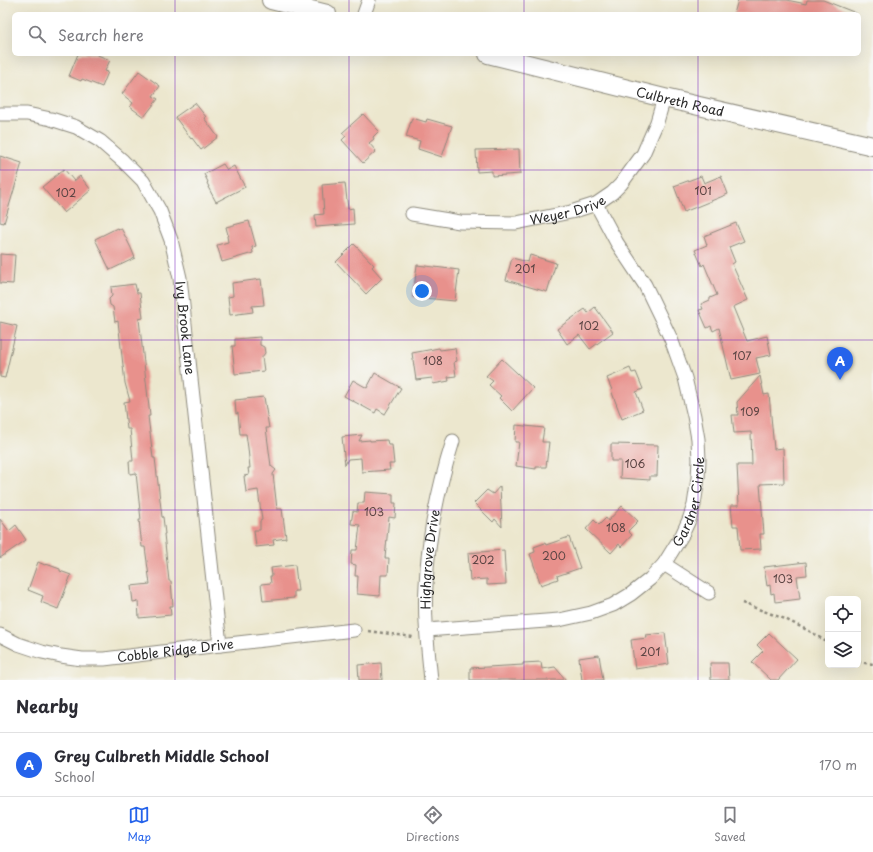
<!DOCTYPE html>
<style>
body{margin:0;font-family:"Playpen Sans",sans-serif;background:#f2f2f3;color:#2b2b33}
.controls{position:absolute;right:12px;bottom:12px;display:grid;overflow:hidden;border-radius:6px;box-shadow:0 4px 16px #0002}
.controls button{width:36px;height:36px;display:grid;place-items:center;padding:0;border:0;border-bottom:1px solid #e1e1e2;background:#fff;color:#2b2b33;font:20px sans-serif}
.you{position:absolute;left:422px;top:291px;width:14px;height:14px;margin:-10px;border:3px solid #fff;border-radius:50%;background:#1a73e8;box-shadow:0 0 0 6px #1a73e833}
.badge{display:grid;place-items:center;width:26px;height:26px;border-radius:50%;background:#2563eb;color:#fff;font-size:13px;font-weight:700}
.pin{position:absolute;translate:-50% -33px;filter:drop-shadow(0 1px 2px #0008)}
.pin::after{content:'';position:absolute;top:21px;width:14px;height:12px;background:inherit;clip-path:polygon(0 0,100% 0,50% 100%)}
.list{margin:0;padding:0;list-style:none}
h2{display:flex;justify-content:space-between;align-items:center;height:52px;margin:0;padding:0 16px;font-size:17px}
h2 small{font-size:13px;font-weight:400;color:#7c7c81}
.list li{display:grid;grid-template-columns:26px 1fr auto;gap:12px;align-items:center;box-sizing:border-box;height:64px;padding:0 16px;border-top:1px solid #e1e1e2}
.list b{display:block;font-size:15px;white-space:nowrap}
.list p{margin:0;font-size:13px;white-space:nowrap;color:#7c7c81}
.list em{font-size:13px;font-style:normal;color:#7c7c81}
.icon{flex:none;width:22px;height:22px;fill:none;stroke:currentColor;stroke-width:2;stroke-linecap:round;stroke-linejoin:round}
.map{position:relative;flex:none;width:873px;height:680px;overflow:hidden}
.search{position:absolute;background:#fff;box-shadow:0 4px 16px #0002;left:12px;right:12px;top:12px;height:44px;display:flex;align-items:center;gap:10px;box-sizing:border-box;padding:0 14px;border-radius:6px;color:#7c7c81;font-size:15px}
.sheet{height:116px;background:#fff}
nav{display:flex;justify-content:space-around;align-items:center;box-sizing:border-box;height:56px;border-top:1px solid #e1e1e2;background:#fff;font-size:11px;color:#7c7c81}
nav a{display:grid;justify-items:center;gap:2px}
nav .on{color:#2563eb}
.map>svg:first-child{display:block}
.building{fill:#e8918c}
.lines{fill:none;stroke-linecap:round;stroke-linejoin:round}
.street-casing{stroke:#8c897c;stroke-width:15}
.secondary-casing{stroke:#8c897c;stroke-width:20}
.path{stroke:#8c897c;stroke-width:2.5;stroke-dasharray:3 3;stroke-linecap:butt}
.street{stroke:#fff;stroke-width:13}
.secondary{stroke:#fff;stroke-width:18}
.grid{fill:none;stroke:#7b2cbf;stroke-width:1;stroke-opacity:0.55}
.labels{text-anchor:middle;stroke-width:3.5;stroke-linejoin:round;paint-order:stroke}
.number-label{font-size:11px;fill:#5a4443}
.street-label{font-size:13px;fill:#2b2b2b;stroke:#f6f6f2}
</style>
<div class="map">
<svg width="873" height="680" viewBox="0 0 873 680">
<rect width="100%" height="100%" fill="#f6f6f2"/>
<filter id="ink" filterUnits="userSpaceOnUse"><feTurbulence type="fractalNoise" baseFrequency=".025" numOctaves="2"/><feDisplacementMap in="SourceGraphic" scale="8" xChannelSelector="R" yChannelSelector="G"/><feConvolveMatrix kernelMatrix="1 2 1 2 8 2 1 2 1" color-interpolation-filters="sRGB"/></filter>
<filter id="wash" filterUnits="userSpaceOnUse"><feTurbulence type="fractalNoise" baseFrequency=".012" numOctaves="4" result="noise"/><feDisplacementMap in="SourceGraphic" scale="16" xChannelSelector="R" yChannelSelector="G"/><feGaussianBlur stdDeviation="0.9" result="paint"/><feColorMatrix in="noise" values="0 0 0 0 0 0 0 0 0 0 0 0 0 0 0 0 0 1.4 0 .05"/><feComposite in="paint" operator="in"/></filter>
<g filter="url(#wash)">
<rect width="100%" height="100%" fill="#ece7ce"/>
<g id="blocks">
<!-- building -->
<g class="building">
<polygon points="738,0 787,0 806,4 807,0 823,0 856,13 856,14 734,14"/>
<polygon points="78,54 95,54 110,60 105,71 108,72 102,87 82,79 81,81 69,76"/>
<polygon points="139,71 160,86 153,96 158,99 144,117 130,107 133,103 122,94"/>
<polygon points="195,103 206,117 204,118 218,137 201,150 192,138 191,139 175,117"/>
<polygon points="363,114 379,131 373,137 374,139 369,143 376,151 363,163 342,140 346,136 342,133"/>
<polygon points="412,118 426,122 427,119 452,126 442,157 418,149 420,141 406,137"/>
<polygon points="519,149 520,174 492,176 492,171 477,172 476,150"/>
<polygon points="0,156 22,163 4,223 0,222"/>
<polygon points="223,164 227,170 234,166 245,187 216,202 208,187 209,187 207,183 208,182 204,174"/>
<polygon points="64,169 74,181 80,176 91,190 64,213 42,187"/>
<polygon points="701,176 704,183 721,176 728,194 684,212 674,186"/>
<polygon points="345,183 348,209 353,208 354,224 316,227 315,215 324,214 322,185"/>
<polygon points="249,221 256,246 252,247 253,253 222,262 217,245 228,242 227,236 228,235 226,227"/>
<polygon points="736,223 744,241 729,247 735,262 732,264 748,300 733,307 747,341 767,336 771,355 756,358 760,374 731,380 719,328 713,331 711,326 707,328 699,310 703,309 701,304 710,300 710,298 717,295 704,264 702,266 695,250 707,245 704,236"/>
<polygon points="117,228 118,229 121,228 131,248 135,258 110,270 95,239"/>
<polygon points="354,244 374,265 372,267 382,278 366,294 336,262"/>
<polygon points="0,254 15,255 13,284 0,283"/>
<polygon points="530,255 556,263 547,292 506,280 512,258 528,262"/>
<polygon points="417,265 459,270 455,301 413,297"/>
<polygon points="261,279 264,305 252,306 253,312 230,315 228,297 233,296 232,283"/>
<polygon points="135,284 137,293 140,293 143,318 139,319 150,416 148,416 153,458 155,458 162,517 163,517 165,534 164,534 169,581 171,581 173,606 170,606 171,615 139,618 138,601 133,602 131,586 150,584 145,547 142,547 139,520 141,520 136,473 130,474 129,461 133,461 130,429 127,429 124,402 130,401 125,383 118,321 115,322 113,307 110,305 109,299 112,296 111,287"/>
<polygon points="595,307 613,332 590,349 579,335 567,344 557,329 585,309 588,313"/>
<polygon points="0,322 17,326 5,378 0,377"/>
<polygon points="260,337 260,345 264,347 265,353 262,357 264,371 235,374 232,346 235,346 235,339"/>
<polygon points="439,348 440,350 455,348 457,361 454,362 456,376 448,377 449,381 433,384 432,378 416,380 412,353"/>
<polygon points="502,359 533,388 512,411 499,398 501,396 489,385 493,381 486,376"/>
<polygon points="630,368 632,373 636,372 643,389 636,392 643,410 622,419 611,390 612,390 607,378"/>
<polygon points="375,373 401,388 385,414 377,409 375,413 344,396 353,380 367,388"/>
<polygon points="760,376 764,395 769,394 774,449 783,448 784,483 760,484 764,534 760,534 761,549 740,550 738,526 733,526 731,505 739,505 737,465 752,465 751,432 734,433 732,415 738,415 737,402"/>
<polygon points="264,397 269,428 266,428 271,466 276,470 273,474 277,509 282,509 286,538 273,540 274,545 256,547 254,530 260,530 260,521 262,520 258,490 246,492 244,476 249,475 248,468 250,468 248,448 246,434 240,434 238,413 236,414 235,400"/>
<polygon points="516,425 544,428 542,442 549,442 546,467 536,467 536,469 516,466 519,442 515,442"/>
<polygon points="362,435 359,441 370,440 370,441 387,440 388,445 392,445 394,464 389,464 390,470 362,472 361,458 348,459 345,465 342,437"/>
<polygon points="611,444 658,445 657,476 650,476 650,480 620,478 621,461 611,461"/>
<polygon points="500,486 502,527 495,519 493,522 474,503 487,490 493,494"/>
<polygon points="365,492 393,494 393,503 396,503 395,518 389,517 385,558 389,558 388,575 381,575 380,596 357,594 358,576 355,576 356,565 351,564 352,550 357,550 360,525 351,524 353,511 357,512 358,503 364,503"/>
<polygon points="622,506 638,521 628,531 632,535 621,547 619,544 611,553 586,529 594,520 599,525 606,518 608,521"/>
<polygon points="0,519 9,531 16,525 26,540 0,558"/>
<polygon points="569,537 580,568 557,576 558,579 541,585 530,554 535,552 534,547 545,543 546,545"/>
<polygon points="504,550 506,584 487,585 487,579 470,580 468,553"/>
<polygon points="38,562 45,565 46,564 60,569 60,571 71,575 58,609 41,602 43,596 28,590"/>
<polygon points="806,562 807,575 797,576 800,599 775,602 774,593 771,594 770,585 767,586 764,567"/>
<polygon points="295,565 298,591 294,591 294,598 263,601 261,584 271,583 270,576 272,576 271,568"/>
<polygon points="665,633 669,664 635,669 631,640 647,638 646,635"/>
<polygon points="769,633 797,659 778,680 771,680 752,662 763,651 757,645"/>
<polygon points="599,655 603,680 582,680 579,658"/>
<polygon points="541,662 542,669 555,667 566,680 470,680 470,668 523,665 523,663"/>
<polygon points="381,663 382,680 359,680 358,665"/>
<polygon points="710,663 728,663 729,680 711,680"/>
</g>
</g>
</g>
<g filter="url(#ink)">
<use href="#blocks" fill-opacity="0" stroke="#8c897c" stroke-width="1"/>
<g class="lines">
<defs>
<g id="street">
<polyline points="364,14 369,0"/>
<path id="s1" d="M0 114H27L51 119 76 127 100 141 123 161 143 181 160 211 171 240 180 278 220 645"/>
<path id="s2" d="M412 214 460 222 516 223 571 212 596 204 612 193 621 184 643 154 657 122 664 98"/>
<polyline points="664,564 709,593"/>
<path id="s3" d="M427 630 559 620 591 613 613 605 631 594 650 579 664 564 682 535 689 520 694 505 698 478 699 460 698 439 694 416 685 378 671 339 645 285 617 243 596 204"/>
<path id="s4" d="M0 635 18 644 42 652 61 656 82 659H104L220 645 354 630"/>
<path id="s5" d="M431 680C428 649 424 617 426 585 428 534 438 489 453 441"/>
</g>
<g id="secondary">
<polyline points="271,0 327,14"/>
<path id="s6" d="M488 54 664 98 873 146"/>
</g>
</defs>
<!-- street casing -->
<use href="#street" class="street-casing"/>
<!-- secondary casing -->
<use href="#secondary" class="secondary-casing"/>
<!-- path -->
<g class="path">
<polyline points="742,603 785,619 811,632 828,643"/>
<polyline points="368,631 413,637"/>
<polyline points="858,662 873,664"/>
</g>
<!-- street -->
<use href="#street" class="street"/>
<!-- secondary -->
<use href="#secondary" class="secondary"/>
</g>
</g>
<!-- grid -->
<path class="grid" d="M175 0V14M349 0V14M524 0V14M698 0V14M175 54V680M349 54V680M524 54V680M698 54V680M0 170H873M0 340H873M0 510H873"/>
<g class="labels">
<!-- number labels -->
<g class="number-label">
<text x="703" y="195">101</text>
<text x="66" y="197">102</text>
<text x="525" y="273">201</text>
<text x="589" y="330">102</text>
<text x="742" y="360">107</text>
<text x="433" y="365">108</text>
<text x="750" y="416">109</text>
<text x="635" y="468">106</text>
<text x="374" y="516">103</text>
<text x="616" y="532">108</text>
<text x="554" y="560">200</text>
<text x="483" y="564">202</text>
<text x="783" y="583">103</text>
<text x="650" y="656">201</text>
</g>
<!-- street labels -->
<g class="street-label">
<text dy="5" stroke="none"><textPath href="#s6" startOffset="198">Culbreth Road</textPath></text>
<text dy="5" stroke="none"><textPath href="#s2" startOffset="158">Weyer Drive</textPath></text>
<text dy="5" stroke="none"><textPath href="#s1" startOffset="319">Ivy Brook Lane</textPath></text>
<text dy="5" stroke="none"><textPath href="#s3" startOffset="323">Gardner Circle</textPath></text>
<text dy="5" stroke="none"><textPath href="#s5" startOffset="121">Highgrove Drive</textPath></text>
<text dy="5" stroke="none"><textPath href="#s4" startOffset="180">Cobble Ridge Drive</textPath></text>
</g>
</g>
</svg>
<div class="controls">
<button><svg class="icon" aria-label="locate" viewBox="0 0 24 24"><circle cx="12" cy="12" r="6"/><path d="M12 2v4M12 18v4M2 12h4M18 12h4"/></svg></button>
<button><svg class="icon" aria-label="layers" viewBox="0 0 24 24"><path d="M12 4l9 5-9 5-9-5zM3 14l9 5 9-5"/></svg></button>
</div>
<div class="you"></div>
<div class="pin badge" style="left:840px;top:380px">A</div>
<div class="search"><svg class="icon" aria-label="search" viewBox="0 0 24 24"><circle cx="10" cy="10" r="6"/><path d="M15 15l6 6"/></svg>Search here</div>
</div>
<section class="sheet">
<h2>Nearby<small></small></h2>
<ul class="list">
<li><span class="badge">A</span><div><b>Grey Culbreth Middle School</b><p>School</p></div><em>170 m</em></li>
</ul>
</section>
<nav>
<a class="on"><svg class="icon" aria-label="map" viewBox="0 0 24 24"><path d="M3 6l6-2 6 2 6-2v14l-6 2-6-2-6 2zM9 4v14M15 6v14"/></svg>Map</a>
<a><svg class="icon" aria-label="directions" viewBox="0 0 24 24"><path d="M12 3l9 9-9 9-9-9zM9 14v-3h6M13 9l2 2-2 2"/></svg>Directions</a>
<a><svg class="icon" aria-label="saved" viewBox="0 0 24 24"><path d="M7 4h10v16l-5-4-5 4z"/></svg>Saved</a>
</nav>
